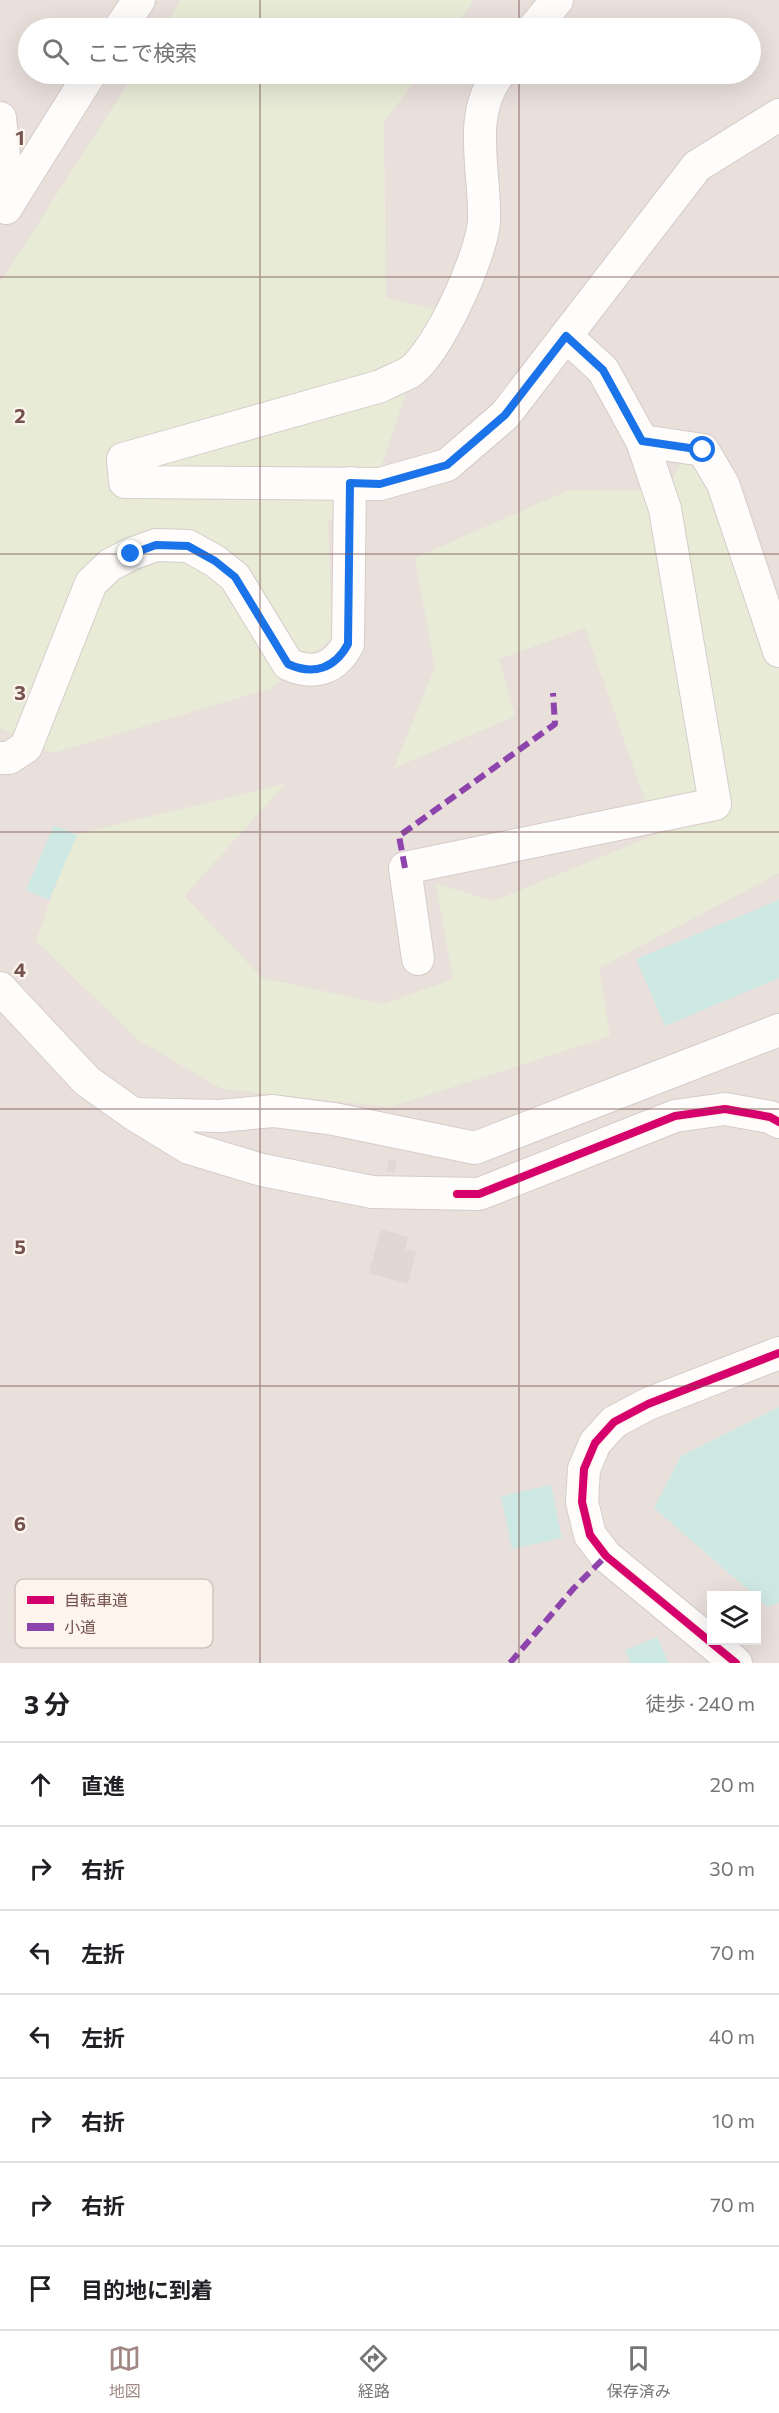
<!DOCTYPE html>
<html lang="ja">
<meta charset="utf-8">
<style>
body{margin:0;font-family:Commissioner,"Noto Sans JP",sans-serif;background:#f6f6f6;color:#202124}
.controls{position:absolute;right:18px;bottom:18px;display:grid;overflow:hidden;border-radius:0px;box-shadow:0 6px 24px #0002}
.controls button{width:54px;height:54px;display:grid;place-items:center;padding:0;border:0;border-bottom:2px solid #e0e0e0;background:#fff;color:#202124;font:30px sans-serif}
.stop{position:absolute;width:18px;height:18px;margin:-14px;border:4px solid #1a73e8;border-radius:50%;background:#fff}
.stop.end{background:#1a73e8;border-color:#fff;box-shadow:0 2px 6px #0008}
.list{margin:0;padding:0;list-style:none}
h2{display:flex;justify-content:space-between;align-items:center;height:78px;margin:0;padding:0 24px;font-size:26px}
h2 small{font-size:20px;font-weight:400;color:#757577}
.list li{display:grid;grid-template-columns:39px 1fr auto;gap:18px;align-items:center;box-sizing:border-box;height:84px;padding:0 24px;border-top:2px solid #e0e0e0}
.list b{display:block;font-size:22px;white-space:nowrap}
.list em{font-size:20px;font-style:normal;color:#757577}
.icon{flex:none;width:33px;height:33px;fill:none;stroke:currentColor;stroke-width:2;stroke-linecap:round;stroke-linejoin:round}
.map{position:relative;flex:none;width:779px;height:1663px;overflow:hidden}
.search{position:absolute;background:#fff;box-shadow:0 6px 24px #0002;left:18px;right:18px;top:18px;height:66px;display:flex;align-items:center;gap:15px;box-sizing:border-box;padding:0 21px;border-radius:33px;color:#757577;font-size:22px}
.sheet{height:666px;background:#fff}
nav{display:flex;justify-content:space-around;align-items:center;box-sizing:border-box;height:84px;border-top:2px solid #e0e0e0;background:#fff;font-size:16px;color:#757577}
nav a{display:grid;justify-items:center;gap:3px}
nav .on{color:#a28985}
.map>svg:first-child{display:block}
.industrial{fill:#e9dfdb;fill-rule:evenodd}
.green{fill:#e8ecd7}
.water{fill:#cee8e4}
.building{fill:#e3d7d4}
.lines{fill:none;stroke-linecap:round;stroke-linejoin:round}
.minor-casing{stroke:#d6ccc9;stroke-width:34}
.minor{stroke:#fefdfc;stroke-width:32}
.quiet{stroke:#8e44ad;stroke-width:6;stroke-dasharray:12 6;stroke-linecap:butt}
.cycleway-casing{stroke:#fef4ee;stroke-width:11}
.cycleway{stroke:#d6006c;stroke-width:8}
.route{stroke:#1a73e8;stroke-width:8}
.grid{fill:none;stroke:#74524d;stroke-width:1.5;stroke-opacity:0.55}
.key{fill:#fef4ee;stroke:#d5c3be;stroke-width:1.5}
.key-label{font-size:16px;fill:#74524d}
.grid-label{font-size:20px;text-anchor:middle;font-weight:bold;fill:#74524d;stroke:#fef4ee;stroke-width:4.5;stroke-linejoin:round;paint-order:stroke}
</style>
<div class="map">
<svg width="779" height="1663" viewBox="0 0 779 1663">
<rect width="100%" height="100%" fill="#f7f0ec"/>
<!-- industrial -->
<path class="industrial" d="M0 0H779V1663H0ZM28 28H750V74H28ZM712 1596H756V1640H712Z"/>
<!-- green -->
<g class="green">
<polygon points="181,0 474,0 453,28 163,28"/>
<polygon points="134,74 420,74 384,122 386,298 434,309 381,467 328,522 332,638 272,688 53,753 0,728 0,283"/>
<polygon points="682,460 720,486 779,665 779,873 599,968 610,1036 391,1107 222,1089 140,1041 36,941 73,835 285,784 184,896 262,978 384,1004 453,979 436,884 494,901 657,834 585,628 499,659 515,716 394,768 435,667 415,558 569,490 667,491"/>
</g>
<!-- water -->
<g class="water">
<polygon points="54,825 77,835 49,900 26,890"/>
<polygon points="779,900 779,978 665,1026 636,959"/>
<polygon points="779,1407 779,1603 767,1607 756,1596 754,1595 654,1508 681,1456"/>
<polygon points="551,1485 562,1538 512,1549 501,1496"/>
<polygon points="657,1637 669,1663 630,1663 625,1650"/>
</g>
<!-- building -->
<g class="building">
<polygon points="389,1159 397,1161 394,1173 386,1171"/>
<polygon points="381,1229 408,1237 405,1249 416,1252 408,1284 369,1273"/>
</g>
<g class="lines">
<defs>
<g id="minor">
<polyline points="120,28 139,0"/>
<polyline points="534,28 557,0"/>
<path d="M499 74C466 115 486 173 484 221 482 255 438 352 410 372 401 377 390 381 381 386L123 459 125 482 380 484 447 465 505 415 697 166 779 115"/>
<polyline points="0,118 9,203 6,208"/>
<polyline points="9,203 90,74"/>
<polyline points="642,441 703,450 723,484 779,651"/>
<path d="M0 758H9L26 747 91 583 110 565 131 554 156 545 188 546 215 561 235 577 288 664C314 676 335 669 348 644L350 483"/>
<polyline points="418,959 405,868 715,804 665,509 642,441 603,370 566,336"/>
<polyline points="0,988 87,1081 132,1113 189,1148 262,1170 372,1192 479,1194 675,1116 725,1109 770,1117 779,1122"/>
<polyline points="134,1114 220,1116 273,1111 334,1119 475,1148 779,1030"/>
<polyline points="736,1663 606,1556 590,1535 582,1502 584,1469 595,1443 614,1422 648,1404 779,1353"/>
</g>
</defs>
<!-- minor casing -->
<use href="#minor" class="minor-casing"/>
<!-- minor -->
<use href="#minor" class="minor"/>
<!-- quiet -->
<g class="quiet">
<polyline points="405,868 399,836 555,724 553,693"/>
<polyline points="510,1663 574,1588 606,1556"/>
</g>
<defs>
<g id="cycleway">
<polyline points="457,1194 479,1194 675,1116 725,1109 770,1117 779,1122"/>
<polyline points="736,1663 606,1556 590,1535 582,1502 584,1469 595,1443 614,1422 648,1404 779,1353"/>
</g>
</defs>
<!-- cycleway casing -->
<use href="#cycleway" class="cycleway-casing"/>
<!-- cycleway -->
<use href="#cycleway" class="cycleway"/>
</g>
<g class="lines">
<!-- route -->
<path class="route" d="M131 554 156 545 188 546 215 561 235 577 288 664C314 676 335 668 348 644L350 483 380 484 447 465 505 415 566 336 603 370 642 441 703 450"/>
</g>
<!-- grid -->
<path class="grid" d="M260 0V28M519 0V28M260 74V1663M519 74V1663M0 277H779M0 554H779M0 832H779M0 1109H779M0 1386H779"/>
<!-- legend -->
<rect x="15" y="1579" width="198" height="69" rx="9" class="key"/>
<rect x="27" y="1596" width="27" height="8" fill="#d6006c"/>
<rect x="27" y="1623" width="27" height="8" fill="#8e44ad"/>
<g class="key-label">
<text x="64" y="1606">自転車道</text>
<text x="64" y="1633">小道</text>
</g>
<g class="grid-label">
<text x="20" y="145">1</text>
<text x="20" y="423">2</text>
<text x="20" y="700">3</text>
<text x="20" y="977">4</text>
<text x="20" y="1254">5</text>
<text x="20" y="1531">6</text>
</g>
</svg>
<div class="controls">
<button><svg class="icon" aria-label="layers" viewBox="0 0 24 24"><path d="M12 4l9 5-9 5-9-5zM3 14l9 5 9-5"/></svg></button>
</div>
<div class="stop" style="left:703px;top:450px"></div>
<div class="stop end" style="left:131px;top:554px"></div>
<div class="search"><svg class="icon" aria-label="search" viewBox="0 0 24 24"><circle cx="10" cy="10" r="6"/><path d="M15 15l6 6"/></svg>ここで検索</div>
</div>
<section class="sheet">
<h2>3 分<small>徒歩 · 240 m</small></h2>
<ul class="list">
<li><svg class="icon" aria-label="ahead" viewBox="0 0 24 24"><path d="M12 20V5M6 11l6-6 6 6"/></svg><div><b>直進</b></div><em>20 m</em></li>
<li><svg class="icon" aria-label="right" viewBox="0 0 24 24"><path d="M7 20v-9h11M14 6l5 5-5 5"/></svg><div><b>右折</b></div><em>30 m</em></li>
<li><svg class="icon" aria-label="left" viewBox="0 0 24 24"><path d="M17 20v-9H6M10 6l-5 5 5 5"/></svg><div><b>左折</b></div><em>70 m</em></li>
<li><svg class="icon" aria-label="left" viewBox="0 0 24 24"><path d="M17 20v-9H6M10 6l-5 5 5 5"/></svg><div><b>左折</b></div><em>40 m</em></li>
<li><svg class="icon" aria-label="right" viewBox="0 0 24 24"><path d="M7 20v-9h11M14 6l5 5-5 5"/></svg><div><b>右折</b></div><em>10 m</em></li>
<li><svg class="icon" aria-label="right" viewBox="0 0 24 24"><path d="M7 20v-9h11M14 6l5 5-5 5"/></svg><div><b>右折</b></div><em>70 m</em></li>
<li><svg class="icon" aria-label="arrive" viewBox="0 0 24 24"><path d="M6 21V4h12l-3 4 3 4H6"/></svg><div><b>目的地に到着</b></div></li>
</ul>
</section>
<nav>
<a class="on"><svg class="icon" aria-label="map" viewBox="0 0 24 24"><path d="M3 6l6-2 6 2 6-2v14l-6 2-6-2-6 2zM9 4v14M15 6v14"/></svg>地図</a>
<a><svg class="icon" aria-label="directions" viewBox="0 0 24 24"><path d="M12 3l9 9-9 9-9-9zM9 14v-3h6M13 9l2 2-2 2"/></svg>経路</a>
<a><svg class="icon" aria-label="saved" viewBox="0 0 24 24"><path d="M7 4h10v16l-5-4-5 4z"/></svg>保存済み</a>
</nav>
